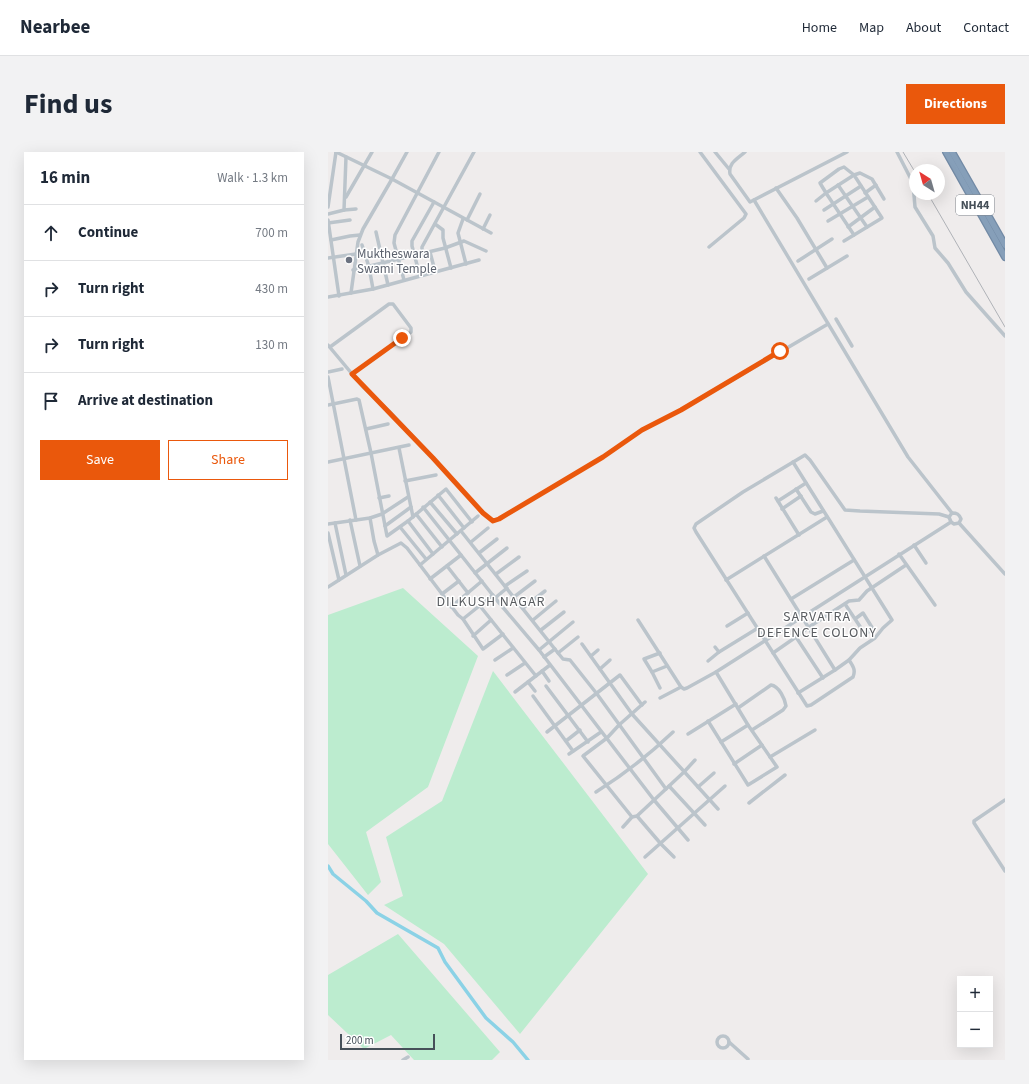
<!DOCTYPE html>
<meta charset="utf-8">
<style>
body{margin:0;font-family:"Source Sans 3",sans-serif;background:#f2f2f3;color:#1f2937}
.controls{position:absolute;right:12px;bottom:12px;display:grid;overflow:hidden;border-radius:0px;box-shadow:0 4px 16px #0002}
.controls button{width:36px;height:36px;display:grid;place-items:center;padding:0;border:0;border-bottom:1px solid #e0e1e3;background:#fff;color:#1f2937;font:20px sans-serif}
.compass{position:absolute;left:581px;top:12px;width:36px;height:36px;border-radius:50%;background:#fff;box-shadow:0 4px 16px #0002;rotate:323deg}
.scale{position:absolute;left:12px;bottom:10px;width:95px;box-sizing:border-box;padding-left:4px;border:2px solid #465059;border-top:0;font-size:11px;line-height:14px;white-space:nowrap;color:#465059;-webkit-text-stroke:3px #fff;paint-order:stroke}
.stop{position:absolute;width:12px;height:12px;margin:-9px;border:3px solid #ea580c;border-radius:50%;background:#fff}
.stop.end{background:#ea580c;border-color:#fff;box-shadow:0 1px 4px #0008}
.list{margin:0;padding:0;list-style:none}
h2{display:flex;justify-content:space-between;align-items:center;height:52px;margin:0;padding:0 16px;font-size:17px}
h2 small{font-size:13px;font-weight:400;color:#747a83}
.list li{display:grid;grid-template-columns:26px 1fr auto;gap:12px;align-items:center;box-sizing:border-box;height:56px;padding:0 16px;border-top:1px solid #e0e1e3}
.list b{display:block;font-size:15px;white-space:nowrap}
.list em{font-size:13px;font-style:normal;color:#747a83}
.actions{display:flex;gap:8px;padding:12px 16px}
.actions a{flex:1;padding:9px 0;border:1px solid #ea580c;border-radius:0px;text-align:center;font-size:14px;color:#ea580c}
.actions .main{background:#ea580c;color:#fff}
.icon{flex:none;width:22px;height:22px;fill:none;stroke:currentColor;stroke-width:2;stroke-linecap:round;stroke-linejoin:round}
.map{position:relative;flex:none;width:677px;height:908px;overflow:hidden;border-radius:0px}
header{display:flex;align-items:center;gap:24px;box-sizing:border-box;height:56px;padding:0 20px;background:#fff;border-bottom:1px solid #e0e1e3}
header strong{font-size:19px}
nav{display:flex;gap:22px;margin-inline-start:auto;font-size:14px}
.intro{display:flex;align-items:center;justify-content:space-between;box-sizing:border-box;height:96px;padding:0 24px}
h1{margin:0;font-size:28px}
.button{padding:10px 18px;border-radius:0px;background:#ea580c;color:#fff;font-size:14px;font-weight:700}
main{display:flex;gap:24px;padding:0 24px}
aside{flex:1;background:#fff;border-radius:0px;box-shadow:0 4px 16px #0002}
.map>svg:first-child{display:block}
.green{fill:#bceccf}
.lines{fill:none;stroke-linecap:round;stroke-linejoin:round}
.canal{stroke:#8bd2e6;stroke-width:3.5}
.highway-casing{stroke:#728aa5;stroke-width:8}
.minor{stroke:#bbc4cb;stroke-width:3.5}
.highway{stroke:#869fb9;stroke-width:5.5}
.rail{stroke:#afb2b7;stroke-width:1}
.route{stroke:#ea580c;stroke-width:5}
.worship-dot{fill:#6b7280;stroke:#fff;stroke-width:1.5}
.labels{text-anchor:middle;stroke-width:3;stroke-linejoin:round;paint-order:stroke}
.shield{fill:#fff;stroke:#7e848b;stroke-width:1}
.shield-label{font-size:12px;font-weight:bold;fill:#465059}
.worship-label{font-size:13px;fill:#5b616d;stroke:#fff;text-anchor:start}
.neighbourhood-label{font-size:14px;letter-spacing:1px;fill:#5a5d61;stroke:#fff}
</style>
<header>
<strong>Nearbee</strong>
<nav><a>Home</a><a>Map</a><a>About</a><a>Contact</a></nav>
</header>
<div class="intro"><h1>Find us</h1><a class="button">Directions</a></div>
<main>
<aside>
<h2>16 min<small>Walk · 1.3 km</small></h2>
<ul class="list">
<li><svg class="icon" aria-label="ahead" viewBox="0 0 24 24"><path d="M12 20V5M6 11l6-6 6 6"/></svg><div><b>Continue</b></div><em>700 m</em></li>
<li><svg class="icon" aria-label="right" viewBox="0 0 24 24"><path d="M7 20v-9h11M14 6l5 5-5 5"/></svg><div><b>Turn right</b></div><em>430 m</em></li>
<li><svg class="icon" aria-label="right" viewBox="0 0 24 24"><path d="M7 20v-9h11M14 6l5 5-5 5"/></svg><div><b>Turn right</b></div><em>130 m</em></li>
<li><svg class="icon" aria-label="arrive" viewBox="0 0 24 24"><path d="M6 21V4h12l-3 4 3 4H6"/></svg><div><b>Arrive at destination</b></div></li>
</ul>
<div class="actions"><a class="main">Save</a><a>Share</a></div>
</aside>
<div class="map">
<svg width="677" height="908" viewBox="0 0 677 908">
<rect width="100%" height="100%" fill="#efecec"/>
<!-- green -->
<g class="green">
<polygon points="75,436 150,504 100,635 38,680 53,730 40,743 0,692 0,463"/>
<polygon points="165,519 320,722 192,882 116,792 56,753 75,744 58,685 114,649"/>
<polygon points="70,782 172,900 164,908 86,908 63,883 36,897 0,863 0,823"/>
</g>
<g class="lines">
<!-- canal -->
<polyline class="canal" points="0,714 5,722 38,749 49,761 110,796 117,810 158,866 185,890 200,908"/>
<defs>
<g id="highway">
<polyline points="618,0 677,105"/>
<polyline points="624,0 677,93"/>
</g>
</defs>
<!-- highway casing -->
<use href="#highway" class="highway-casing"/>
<!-- minor -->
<g class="minor">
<polyline points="8,0 64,27 163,81"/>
<polyline points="372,0 418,62 416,66 381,95"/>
<polyline points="387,0 401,17"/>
<path d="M417 0C409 7 400 11 402 22L422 50 519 0"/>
<polyline points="569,0 585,31 587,55 605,84 607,96 620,111 638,140 677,184"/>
<polyline points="510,33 539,75"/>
<polyline points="448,36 469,66 499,116"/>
<polyline points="537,41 548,33"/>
<polyline points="18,45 44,0"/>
<polyline points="426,48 580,305 624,361"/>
<polyline points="488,49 498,41 492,31 511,17 516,15 526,23 498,41 526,83 554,66 526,23 532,21 544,27 556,47"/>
<polyline points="0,55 8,0"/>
<polyline points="16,58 28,57"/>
<polyline points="496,58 533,34"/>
<polyline points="0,62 16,58 18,5"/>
<polyline points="135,67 130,81 138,112"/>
<polyline points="0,68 11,144"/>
<polyline points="139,68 152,42"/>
<polyline points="500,69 540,45"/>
<polyline points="0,71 22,68"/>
<polyline points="107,72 115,78 115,86 123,116"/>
<polyline points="520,75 547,55"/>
<polyline points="155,77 162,63"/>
<polyline points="48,80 60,133"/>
<polyline points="3,88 22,84 32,83"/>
<polyline points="516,89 526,83"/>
<polyline points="34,93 41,115 45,137"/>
<polyline points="102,100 107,119"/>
<polyline points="94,102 94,95 146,0"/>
<polyline points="0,106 28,102"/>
<polyline points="470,109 504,87"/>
<polyline points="25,118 117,96 136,89 158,99"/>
<polyline points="92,124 84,94 84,89 106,50"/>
<polyline points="481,127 519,104"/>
<polyline points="76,128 66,91 67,83 111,0"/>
<polyline points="23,141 30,90 35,77 64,27 79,0"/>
<polyline points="0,145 45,137 151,108"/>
<polyline points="508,167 524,194"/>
<polyline points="0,193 35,235 61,259 105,306 155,361 165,369 171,367 275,305 314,278 353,258 500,172"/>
<polyline points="2,195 61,152 65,152 83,176 83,180 24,222"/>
<polyline points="0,220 14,217"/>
<polyline points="0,225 28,368"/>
<polyline points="0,253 29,247 31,248 43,301 59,384 80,369 118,337 144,370"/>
<polyline points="38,277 60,272"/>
<polyline points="71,296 85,365"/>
<polyline points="0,310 81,293"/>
<polyline points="465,310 564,468 555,476 547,486 532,496 521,508 507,518"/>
<polyline points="77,329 108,323"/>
<polyline points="468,337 483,360 487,362 495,359"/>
<polyline points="110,343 136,376"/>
<polyline points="51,346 61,344"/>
<polyline points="448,346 471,383"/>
<polyline points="450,349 478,331"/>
<polyline points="102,350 129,382"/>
<polyline points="95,355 167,446 211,498 326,648 360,688"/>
<polyline points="454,357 473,344"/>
<path d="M624 361C629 361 631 362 633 367L631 371 626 372 623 370 621 365Z"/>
<polyline points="88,362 114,395"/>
<polyline points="150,364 92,413 130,463 135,467 165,443"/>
<polyline points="22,368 32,414"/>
<polyline points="80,369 105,402"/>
<polyline points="7,371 18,423"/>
<polyline points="631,371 677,422"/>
<polyline points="0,372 42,366 54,362 80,345"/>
<polyline points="57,374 83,355"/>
<polyline points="72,375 98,407"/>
<polyline points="133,379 230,501 235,507 242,508 269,542 338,637"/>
<polyline points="0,381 11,428 0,435"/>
<polyline points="143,390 160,376"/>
<polyline points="586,393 598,411"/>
<polyline points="151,401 169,387"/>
<polyline points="571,402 607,453"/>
<polyline points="50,403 73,391 79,396 92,413"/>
<polyline points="436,404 507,518 470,541"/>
<polyline points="119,414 140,441"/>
<polyline points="147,421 179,396"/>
<polyline points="168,422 191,405"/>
<polyline points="102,427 133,403"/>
<polyline points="11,428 50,403 46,389 42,366"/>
<polyline points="398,428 499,365"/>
<polyline points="177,434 199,419"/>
<polyline points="114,442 131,429"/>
<polyline points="186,445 207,429"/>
<polyline points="167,446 179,436"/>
<polyline points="463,447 526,408"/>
<polyline points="517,452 537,482 545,477 535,461 527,467"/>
<polyline points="152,454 208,524"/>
<polyline points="123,455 154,429"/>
<polyline points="195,456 217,439"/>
<polyline points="135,467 155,497 175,482"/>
<polyline points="205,468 228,449"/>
<polyline points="310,468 353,535 356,537 359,536 388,520 623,370"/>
<polyline points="399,474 420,461"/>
<polyline points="213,478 236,460"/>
<polyline points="145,484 163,468"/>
<polyline points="254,492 304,562 390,657"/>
<polyline points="387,495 391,500 430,476"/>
<polyline points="211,498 245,470"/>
<polyline points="230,501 250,485"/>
<polyline points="332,501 316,507 324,520 339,514"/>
<polyline points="445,501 468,485"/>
<polyline points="263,504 270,498"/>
<polyline points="216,505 227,497"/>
<polyline points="167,508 185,496"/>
<path d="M521 508C525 514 528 518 525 525L483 553 479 554 368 380 366 376 368 372 415 340 477 303 482 308 517 358 532 359 611 362 621 365"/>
<polyline points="380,509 391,500"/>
<polyline points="272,517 282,508"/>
<polyline points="214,519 221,529"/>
<polyline points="324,520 332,536"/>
<polyline points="179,523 197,511"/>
<polyline points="495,526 468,485 481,475 521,449 531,448 539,439 578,413"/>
<polyline points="200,530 207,539"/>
<polyline points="218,534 260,590"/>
<polyline points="187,540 222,513"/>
<polyline points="205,544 245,599"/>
<polyline points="332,546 353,535"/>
<path d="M410 556 443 533C451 534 457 547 458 554L455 558 424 578"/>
<polyline points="380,569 420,633 449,615 420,573 388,520"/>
<polyline points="219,580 292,523 314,553"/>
<polyline points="360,582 408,552"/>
<polyline points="238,589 252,578"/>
<polyline points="393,590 420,573"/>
<polyline points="241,602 273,580"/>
<polyline points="442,605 487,578"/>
<polyline points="406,612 434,593"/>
<polyline points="341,634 377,673"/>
<polyline points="370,635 386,621"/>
<path d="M268 640C295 623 322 602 345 580"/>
<polyline points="677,648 646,669 646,671 677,719"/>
<polyline points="421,651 457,623"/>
<polyline points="309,664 333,692 346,705"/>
<polyline points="304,665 255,604 279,586 291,573 317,550"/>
<polyline points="295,675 304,665 309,664 356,620 367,608"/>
<polyline points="317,705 397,634"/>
<circle cx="395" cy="890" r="6"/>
<polyline points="401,890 420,907"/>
<polyline points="75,908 80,905"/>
</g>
<!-- highway -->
<use href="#highway" class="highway"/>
<!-- rail -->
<g class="rail">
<polyline points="575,0 587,20"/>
<polyline points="600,42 677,175"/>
</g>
</g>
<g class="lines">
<!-- route -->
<polyline class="route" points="74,186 24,222 105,306 155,361 165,369 171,367 275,305 314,278 353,258 452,199"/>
</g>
<!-- markers -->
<circle class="worship-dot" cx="21" cy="108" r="4"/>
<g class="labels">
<!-- shield labels -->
<rect class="shield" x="628" y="43" width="38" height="20" rx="3"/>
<g class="shield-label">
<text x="647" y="57">NH44</text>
</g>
<!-- worship labels -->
<g class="worship-label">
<text x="29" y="106">Muktheswara<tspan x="29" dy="15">Swami Temple</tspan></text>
</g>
<!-- neighbourhood labels -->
<g class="neighbourhood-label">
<text x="163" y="454">DILKUSH NAGAR</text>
<text x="489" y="469">SARVATRA<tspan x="489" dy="16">DEFENCE COLONY</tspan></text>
</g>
</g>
</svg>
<div class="controls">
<button>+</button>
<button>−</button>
</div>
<svg class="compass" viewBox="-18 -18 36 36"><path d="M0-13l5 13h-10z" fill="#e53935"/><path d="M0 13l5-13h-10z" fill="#747a83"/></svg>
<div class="scale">200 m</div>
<div class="stop" style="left:452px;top:199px"></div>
<div class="stop end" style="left:74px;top:186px"></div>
</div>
</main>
